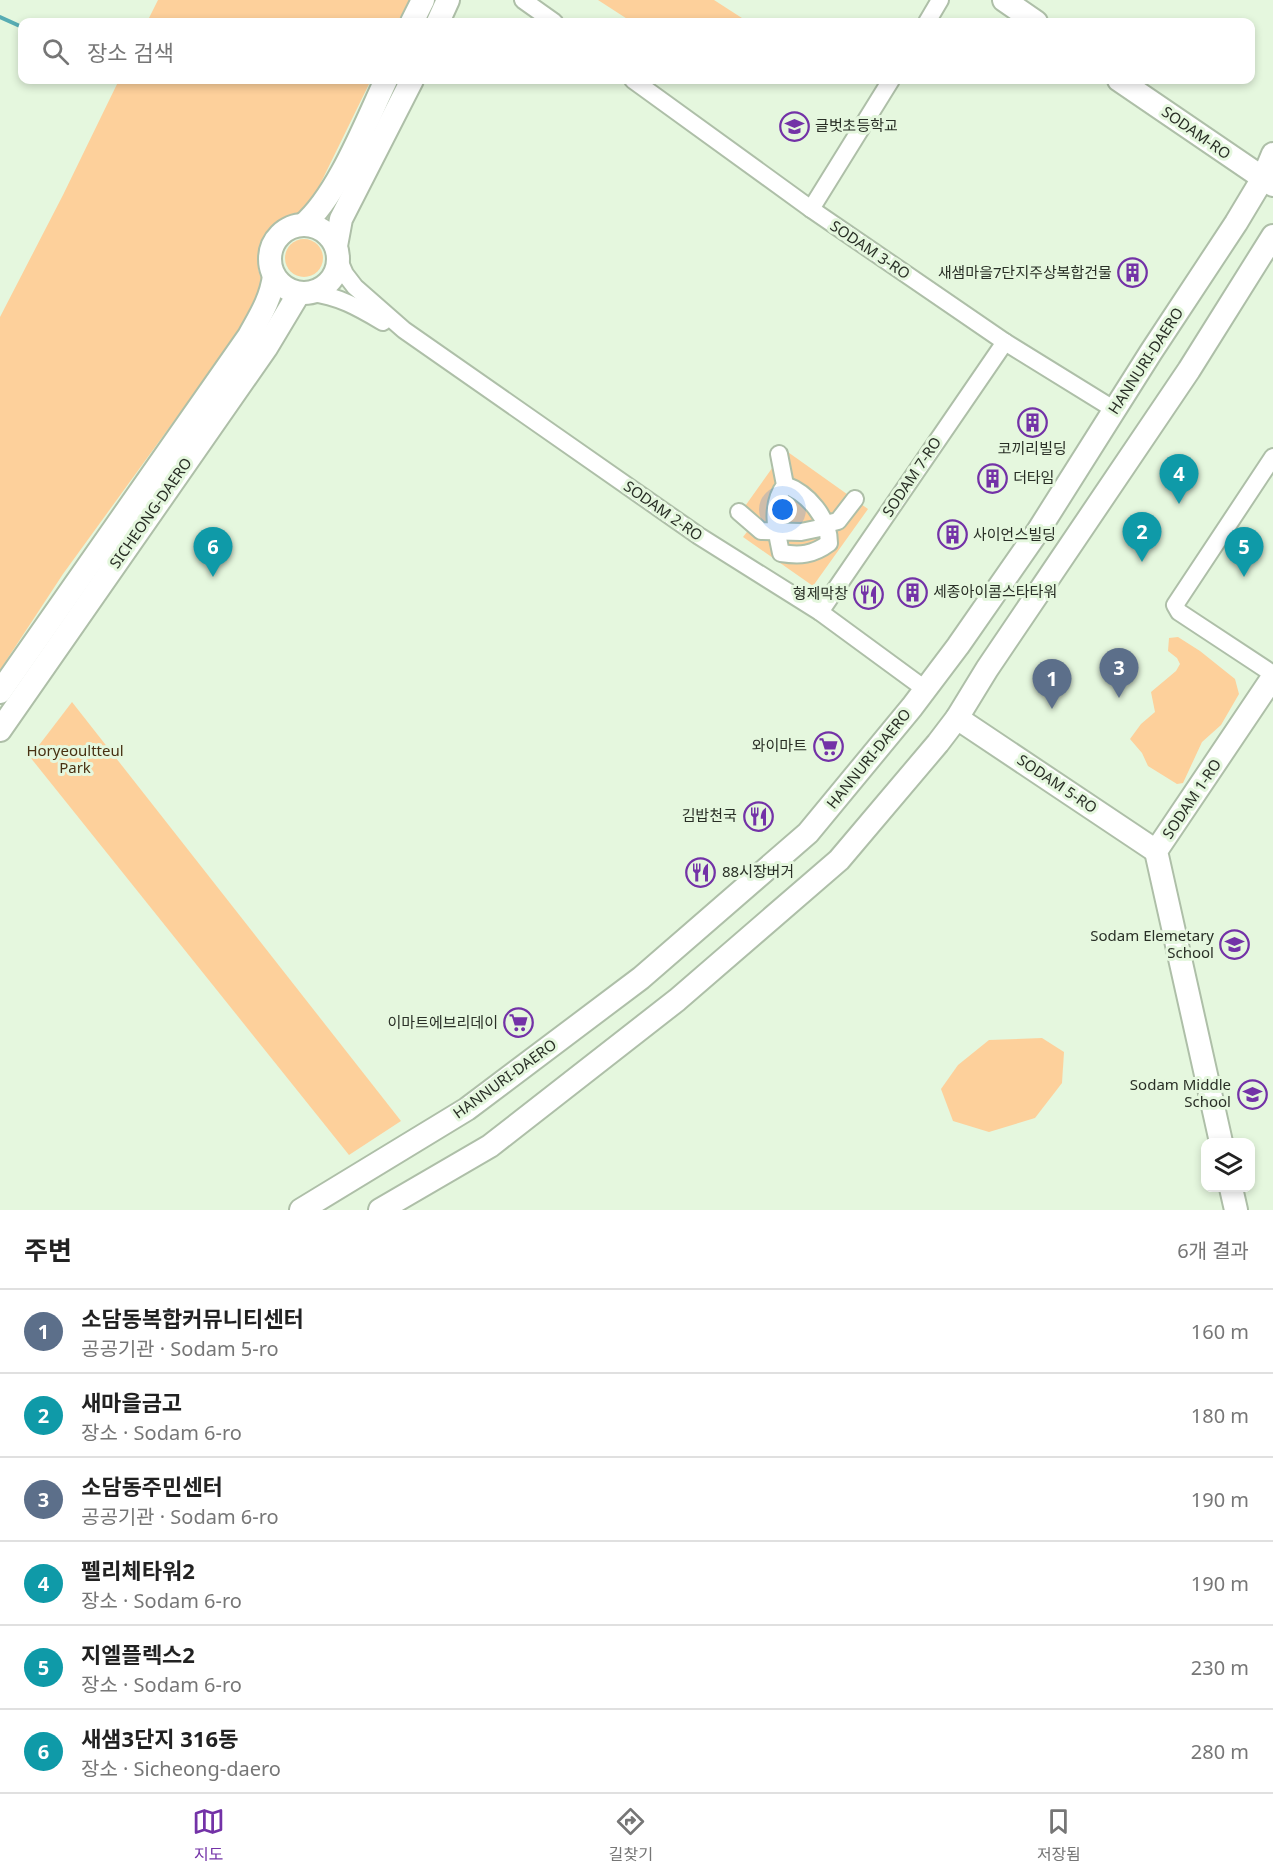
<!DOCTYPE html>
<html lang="ko">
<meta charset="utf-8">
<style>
body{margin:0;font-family:"Noto Sans","Noto Sans KR",sans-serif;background:#f6f6f6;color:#222}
.controls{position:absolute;right:18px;bottom:18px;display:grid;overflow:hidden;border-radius:12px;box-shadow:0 3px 9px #0003}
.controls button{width:54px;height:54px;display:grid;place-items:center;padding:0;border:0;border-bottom:2px solid #e0e0e0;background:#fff;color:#222;font:30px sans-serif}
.you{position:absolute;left:783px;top:510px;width:21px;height:21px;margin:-15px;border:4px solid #fff;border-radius:50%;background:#1a73e8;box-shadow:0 0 0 9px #1a73e833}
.badge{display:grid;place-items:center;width:39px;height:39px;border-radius:50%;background:#7332a7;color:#fff;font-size:20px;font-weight:700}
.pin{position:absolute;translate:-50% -50px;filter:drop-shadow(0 2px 3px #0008)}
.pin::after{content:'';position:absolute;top:32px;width:21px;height:18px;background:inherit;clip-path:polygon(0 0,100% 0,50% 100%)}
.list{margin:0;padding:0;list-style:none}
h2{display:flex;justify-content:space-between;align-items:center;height:78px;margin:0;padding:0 24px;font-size:26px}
h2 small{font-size:20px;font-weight:400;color:#767676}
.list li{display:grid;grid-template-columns:39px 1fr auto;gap:18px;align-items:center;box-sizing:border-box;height:84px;padding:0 24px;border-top:2px solid #e0e0e0}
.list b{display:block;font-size:22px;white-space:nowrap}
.list p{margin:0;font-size:20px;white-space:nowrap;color:#767676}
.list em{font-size:20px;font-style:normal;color:#767676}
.icon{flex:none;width:33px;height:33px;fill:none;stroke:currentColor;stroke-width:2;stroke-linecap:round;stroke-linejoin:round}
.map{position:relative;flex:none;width:1273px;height:1210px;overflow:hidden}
.search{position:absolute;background:#fff;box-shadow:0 3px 9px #0003;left:18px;right:18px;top:18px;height:66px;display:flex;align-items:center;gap:15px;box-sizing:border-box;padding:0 21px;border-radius:12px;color:#767676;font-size:22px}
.sheet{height:582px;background:#fff}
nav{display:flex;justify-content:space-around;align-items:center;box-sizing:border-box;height:84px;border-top:2px solid #e0e0e0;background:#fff;font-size:16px;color:#767676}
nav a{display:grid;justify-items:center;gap:3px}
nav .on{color:#7332a7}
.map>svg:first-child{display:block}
.green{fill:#fdd09b}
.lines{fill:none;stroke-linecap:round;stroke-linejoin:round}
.stream{stroke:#57acb3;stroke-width:4}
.street-casing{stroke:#aebfa8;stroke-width:20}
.secondary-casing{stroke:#aebfa8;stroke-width:26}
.street{stroke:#fff;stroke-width:16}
.secondary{stroke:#fff;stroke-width:22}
.labels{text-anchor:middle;stroke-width:6;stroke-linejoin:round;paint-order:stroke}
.poi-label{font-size:15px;fill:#292f26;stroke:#e5f7de;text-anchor:end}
.street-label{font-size:15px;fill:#292f26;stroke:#e5f7de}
.park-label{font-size:15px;fill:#483113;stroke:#e5f7de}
</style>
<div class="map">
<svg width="1273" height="1210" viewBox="0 0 1273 1210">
<rect width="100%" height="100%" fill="#e5f7de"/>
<!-- green -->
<g class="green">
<polygon points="158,0 409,0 398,22 147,22"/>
<polygon points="598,0 714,0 745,20 744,22 632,22"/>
<polygon points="119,80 371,80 308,209 279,222 262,244 258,269 264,287 253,312 63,574 0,670 0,317 63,195"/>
<circle cx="304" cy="258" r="19"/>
<polygon points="785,450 868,509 813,586 743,537 757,519 743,509"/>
<polygon points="1178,637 1200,651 1235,679 1239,694 1221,725 1202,742 1183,783 1177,784 1148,766 1142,753 1130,739 1141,724 1155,712 1151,692 1176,671 1180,664 1177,658 1168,651 1169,638"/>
<polygon points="72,702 401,1121 349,1155 30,757"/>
<polygon points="1042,1038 1064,1052 1062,1083 1035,1118 989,1132 953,1121 941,1089 958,1065 989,1040"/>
</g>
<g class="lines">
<!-- stream -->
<polyline class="stream" points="0,17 22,27"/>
<defs>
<g id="street">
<polyline points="523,0 554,22"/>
<polyline points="927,22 940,0"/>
<polyline points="633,80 811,209 1005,342 1115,410"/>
<polyline points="811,209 891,80"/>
<polyline points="338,258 345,274 355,287 404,330 699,536 820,612 925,689"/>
<path d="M311 293C339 296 359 308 383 322"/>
<path d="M779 454 785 485C770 505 776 530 781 553 800 556 813 555 829 543 829 518 808 493 785 485"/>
<polyline points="1273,457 1175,605 1179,612 1273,674"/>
<polyline points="739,512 761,531 801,532 820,528 826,524 838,521 855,499"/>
<polyline points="820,612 1005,342"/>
</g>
<g id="secondary">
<polyline points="1004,0 1036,22"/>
<polyline points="412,22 423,0"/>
<polyline points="438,22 448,0"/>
<polyline points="1119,80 1273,185"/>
<circle cx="304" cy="259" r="34"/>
<path d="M303 225C338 195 366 122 386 80"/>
<polyline points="336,246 341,219 412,80"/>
<path d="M0 692 249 336C260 316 271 299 274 276"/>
<polyline points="957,718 1156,851"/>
<polyline points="0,730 266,348 299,293"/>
<polyline points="1221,1142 1156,851 1273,677"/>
<polyline points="1231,1188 1236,1210"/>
<polyline points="301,1210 467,1109 641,978 808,833 912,707 958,646 1038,531 1151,352 1236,223 1263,178 1273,154"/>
<polyline points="380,1210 490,1146 677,1000 839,860 938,743 957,718 987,669 1189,370 1273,236"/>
</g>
</defs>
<!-- street casing -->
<use href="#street" class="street-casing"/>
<!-- secondary casing -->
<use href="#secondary" class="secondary-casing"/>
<!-- street -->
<use href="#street" class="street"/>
<!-- secondary -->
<use href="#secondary" class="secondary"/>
</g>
<!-- icons -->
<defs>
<symbol id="school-ring" viewBox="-11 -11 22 22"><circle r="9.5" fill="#e5f7de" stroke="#7332a7" stroke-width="1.5"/><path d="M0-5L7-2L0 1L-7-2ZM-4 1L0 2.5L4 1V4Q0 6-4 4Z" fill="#7332a7"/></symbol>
<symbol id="building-ring" viewBox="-11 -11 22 22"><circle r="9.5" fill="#e5f7de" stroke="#7332a7" stroke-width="1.5"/><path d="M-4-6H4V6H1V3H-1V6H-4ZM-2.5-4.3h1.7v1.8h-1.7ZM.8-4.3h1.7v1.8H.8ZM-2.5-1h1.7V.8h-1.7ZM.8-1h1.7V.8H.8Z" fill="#7332a7"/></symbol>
<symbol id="restaurant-ring" viewBox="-11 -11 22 22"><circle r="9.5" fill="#e5f7de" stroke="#7332a7" stroke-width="1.5"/><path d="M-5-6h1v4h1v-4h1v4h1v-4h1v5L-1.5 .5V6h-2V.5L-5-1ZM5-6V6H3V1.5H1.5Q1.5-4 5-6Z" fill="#7332a7"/></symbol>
<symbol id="supermarket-ring" viewBox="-11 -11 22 22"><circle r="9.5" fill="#e5f7de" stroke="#7332a7" stroke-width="1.5"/><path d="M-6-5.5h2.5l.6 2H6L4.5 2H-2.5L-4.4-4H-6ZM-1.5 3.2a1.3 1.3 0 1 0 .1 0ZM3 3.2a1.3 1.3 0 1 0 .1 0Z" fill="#7332a7"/></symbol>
</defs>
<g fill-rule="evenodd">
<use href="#school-ring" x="778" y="110" width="33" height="33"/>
<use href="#building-ring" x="1116" y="256" width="33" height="33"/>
<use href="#building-ring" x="1016" y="406" width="33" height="33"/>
<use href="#building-ring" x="976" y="462" width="33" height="33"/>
<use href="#building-ring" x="936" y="518" width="33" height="33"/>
<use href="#building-ring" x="896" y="576" width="33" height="33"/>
<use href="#restaurant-ring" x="852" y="578" width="33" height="33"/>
<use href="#supermarket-ring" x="812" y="730" width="33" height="33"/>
<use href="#restaurant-ring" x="742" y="800" width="33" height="33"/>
<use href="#restaurant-ring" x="684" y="856" width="33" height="33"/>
<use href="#school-ring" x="1218" y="928" width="33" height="33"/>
<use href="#supermarket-ring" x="502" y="1006" width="33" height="33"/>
<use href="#school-ring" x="1236" y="1078" width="33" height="33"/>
</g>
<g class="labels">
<!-- poi labels -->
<g class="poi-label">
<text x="815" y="131" text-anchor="start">글벗초등학교</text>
<text x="1112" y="278">새샘마을7단지주상복합건물</text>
<text x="1032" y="454" text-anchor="middle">코끼리빌딩</text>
<text x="1013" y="483" text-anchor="start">더타임</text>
<text x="973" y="540" text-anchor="start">사이언스빌딩</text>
<text x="933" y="597" text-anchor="start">세종아이콤스타타워</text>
<text x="848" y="599">형제막창</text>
<text x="807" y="751">와이마트</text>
<text x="737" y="821">김밥천국</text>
<text x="722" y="877" text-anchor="start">88시장버거</text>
<text x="1214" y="941">Sodam Elemetary<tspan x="1214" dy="17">School</tspan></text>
<text x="498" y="1028">이마트에브리데이</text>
<text x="1231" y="1090">Sodam Middle<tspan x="1231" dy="17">School</tspan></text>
</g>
<!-- street labels -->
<g class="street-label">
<text transform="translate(1196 133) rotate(35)" y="5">SODAM-RO</text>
<text transform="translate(870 250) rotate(34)" y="5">SODAM 3-RO</text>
<text transform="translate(1146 361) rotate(-57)" y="5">HANNURI-DAERO</text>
<text transform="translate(912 477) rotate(-56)" y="5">SODAM 7-RO</text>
<text transform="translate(663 511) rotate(35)" y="5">SODAM 2-RO</text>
<text transform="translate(151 513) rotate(-55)" y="5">SICHEONG-DAERO</text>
<text transform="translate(869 759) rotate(-51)" y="5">HANNURI-DAERO</text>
<text transform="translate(1057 784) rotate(34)" y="5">SODAM 5-RO</text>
<text transform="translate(1192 799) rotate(-56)" y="5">SODAM 1-RO</text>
<text transform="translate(505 1079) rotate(-36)" y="5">HANNURI-DAERO</text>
</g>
<!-- park labels -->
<g class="park-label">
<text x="75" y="756">Horyeoultteul<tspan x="75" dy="17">Park</tspan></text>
</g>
</g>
</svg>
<div class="controls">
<button><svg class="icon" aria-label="layers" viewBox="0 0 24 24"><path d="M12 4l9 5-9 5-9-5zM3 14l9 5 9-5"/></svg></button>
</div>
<div class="you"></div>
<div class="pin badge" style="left:1052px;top:709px;background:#5c6f8a">1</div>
<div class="pin badge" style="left:1142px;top:562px;background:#0f9aa8">2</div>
<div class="pin badge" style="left:1119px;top:698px;background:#5c6f8a">3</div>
<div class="pin badge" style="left:1179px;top:504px;background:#0f9aa8">4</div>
<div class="pin badge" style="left:1244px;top:577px;background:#0f9aa8">5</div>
<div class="pin badge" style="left:213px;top:577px;background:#0f9aa8">6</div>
<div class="search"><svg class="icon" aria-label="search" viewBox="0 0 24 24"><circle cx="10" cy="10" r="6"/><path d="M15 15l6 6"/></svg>장소 검색</div>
</div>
<section class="sheet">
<h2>주변<small>6개 결과</small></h2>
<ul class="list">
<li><span class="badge" style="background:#5c6f8a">1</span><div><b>소담동복합커뮤니티센터</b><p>공공기관 · Sodam 5-ro</p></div><em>160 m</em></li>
<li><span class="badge" style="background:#0f9aa8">2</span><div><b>새마을금고</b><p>장소 · Sodam 6-ro</p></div><em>180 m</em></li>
<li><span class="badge" style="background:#5c6f8a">3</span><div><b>소담동주민센터</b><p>공공기관 · Sodam 6-ro</p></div><em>190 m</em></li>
<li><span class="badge" style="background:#0f9aa8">4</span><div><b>펠리체타워2</b><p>장소 · Sodam 6-ro</p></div><em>190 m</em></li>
<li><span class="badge" style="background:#0f9aa8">5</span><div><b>지엘플렉스2</b><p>장소 · Sodam 6-ro</p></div><em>230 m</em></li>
<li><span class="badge" style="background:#0f9aa8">6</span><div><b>새샘3단지 316동</b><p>장소 · Sicheong-daero</p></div><em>280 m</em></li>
</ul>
</section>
<nav>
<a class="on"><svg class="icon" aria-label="map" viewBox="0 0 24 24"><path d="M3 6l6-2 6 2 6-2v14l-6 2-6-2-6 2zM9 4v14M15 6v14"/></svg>지도</a>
<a><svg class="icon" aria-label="directions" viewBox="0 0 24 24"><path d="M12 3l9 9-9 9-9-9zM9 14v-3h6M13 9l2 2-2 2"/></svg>길찾기</a>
<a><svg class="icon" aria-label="saved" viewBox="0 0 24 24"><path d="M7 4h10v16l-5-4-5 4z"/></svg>저장됨</a>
</nav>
